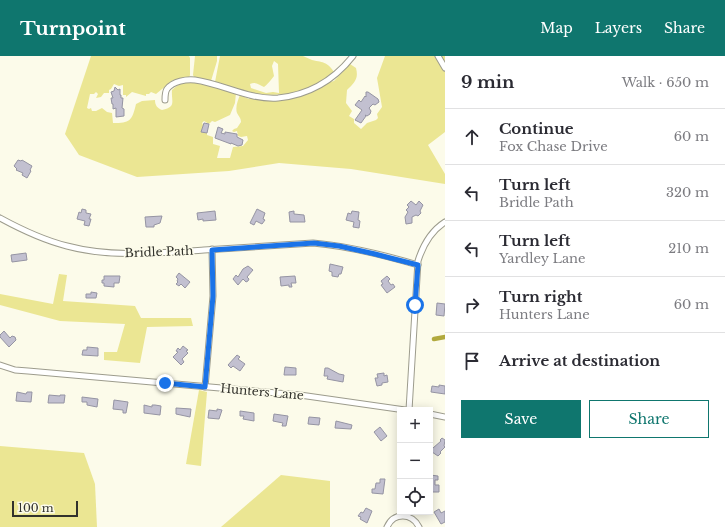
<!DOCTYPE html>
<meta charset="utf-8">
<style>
body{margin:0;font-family:"Libre Baskerville",serif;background:#f2f2f3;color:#2b2b33}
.controls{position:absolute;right:12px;bottom:12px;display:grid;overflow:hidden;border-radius:0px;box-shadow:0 2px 10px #0003}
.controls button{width:36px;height:36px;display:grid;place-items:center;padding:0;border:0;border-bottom:1px solid #e1e1e2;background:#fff;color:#2b2b33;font:20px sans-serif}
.scale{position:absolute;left:12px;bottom:10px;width:66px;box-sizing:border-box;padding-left:4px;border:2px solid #32322c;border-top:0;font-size:11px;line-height:14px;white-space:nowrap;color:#32322c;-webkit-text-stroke:3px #fcfbea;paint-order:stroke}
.stop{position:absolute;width:12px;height:12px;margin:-9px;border:3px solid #1a73e8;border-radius:50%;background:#fff}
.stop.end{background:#1a73e8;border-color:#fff;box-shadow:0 1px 4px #0008}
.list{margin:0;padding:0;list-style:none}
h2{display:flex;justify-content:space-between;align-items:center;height:52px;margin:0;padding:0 16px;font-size:17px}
h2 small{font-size:13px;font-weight:400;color:#7c7c81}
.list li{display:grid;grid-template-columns:26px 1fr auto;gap:12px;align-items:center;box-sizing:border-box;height:56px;padding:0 16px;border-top:1px solid #e1e1e2}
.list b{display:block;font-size:15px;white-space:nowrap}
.list p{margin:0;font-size:13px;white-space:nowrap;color:#7c7c81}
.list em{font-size:13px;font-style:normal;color:#7c7c81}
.actions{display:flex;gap:8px;padding:12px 16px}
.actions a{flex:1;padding:9px 0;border:1px solid #0f766e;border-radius:0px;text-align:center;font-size:14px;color:#0f766e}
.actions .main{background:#0f766e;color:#fff}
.icon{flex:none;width:22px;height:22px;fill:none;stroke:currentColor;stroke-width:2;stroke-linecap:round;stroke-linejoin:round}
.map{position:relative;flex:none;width:445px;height:471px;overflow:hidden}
header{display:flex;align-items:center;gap:24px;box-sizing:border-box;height:56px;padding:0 20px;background:#0f766e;color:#fff}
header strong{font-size:19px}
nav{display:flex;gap:22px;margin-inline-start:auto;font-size:14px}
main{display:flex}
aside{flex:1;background:#fff}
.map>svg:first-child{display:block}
.green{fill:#ebe693;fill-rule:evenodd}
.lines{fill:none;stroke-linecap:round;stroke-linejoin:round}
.canal{stroke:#b1a93d;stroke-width:4.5}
.building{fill:#c2c0d0;stroke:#9594a3}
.minor-casing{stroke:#9d9c8d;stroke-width:7}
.minor{stroke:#fff;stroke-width:5}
.route{stroke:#1a73e8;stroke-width:5}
.labels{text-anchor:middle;stroke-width:3;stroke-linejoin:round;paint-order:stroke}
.street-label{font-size:12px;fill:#32322c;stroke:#fcfbea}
</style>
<header>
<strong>Turnpoint</strong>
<nav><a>Map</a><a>Layers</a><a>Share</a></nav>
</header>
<main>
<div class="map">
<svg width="445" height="471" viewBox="0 0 445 471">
<rect width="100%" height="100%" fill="#fcfbea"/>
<!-- green -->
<g class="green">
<path d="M91 0H189L190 2V19L189 22 173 24 156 38 151 36 149 38H146V40L132 36 126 41V39H123V29L119 30 114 28 111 33 109 34V37H104L101 41 96 42 98 38 96 36 94 38H90L87 52 89 53 91 52 92 55H96L102 52 107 56 112 57 113 67C130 67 132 65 136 48L142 45 155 44C155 49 157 52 162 54 177 51 171 45 172 34 189 17 216 32 236 37L235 47 230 59 215 66 212 65 209 68 204 65 202 67 203 69 202 76 207 77V79L213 81V88L220 90 217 102H230L233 91 243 90 248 84 247 80 241 81 238 80 237 75 234 76 232 75 234 73 237 72 241 66C241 62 239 61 237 57 235 51 238 44 240 39L249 43 250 41 289 43 306 38 330 26 334 25 350 8 356 12C359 23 354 27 347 34L346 47 352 55 349 60 354 63V67L361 73 367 67 376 64 378 62 377 58 382 51 377 22 385 0H445V76L428 89 445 118V128L351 113 279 107 229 115 137 121 79 99 65 78Z"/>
<polygon points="195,0 217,0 217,5 211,25 210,25 194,21 193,19"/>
<path d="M220 0H303C306 1 309 3 312 4 325 7 326 5 335 17L333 16C331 18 329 21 327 23 307 39 275 41 251 37L250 36 246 35 245 36 216 27 215 26ZM274 5 278 8 279 37 273 36 266 37 251 32 250 28C256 25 259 29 264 31 266 30 272 23 274 20L272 10Z"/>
<polygon points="59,218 67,219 63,245 135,250 141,262 191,262 193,270 147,271 140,307 104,304 104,296 117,296 125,268 60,265 0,249 0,238 53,248"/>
<polygon points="199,334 207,336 201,410 186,408"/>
<polygon points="0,390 84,397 95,428 97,471 0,471"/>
<polygon points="281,419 330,425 330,471 221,471"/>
</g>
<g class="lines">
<!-- canal -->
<polyline class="canal" points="434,283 445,281"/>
</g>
<!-- building -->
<g class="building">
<polygon points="115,31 118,34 120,33 120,39 121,39 121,42 123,42 122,52 124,53 124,60 116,61 116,52 113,53 113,48 112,48 111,42 113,42 111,36 114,35"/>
<polygon points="366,36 368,36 378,43 379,46 375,49 373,48 369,52 371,55 370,58 367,60 365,59 366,60 361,67 355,64 362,54 355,49 359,44 361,46 365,40 366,41"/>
<polygon points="204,67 209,68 207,77 201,76"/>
<polygon points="218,71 223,73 221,77 225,78 225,76 237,78 237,81 243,84 242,89 238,90 231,87 231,88 215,82"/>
<polygon points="18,104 21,105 22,104 32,110 30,114 31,115 27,122 22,119 23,117 16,114 17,113 14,110"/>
<polygon points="411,145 416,149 419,145 423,149 420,155 421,157 418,160 416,159 412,161 412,167 406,168 405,161 408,156 406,154 409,151 407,149"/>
<polygon points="82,153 86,154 86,157 91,158 89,163 91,163 89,170 84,169 85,165 77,163 79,156 81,157"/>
<polygon points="257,153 265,157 263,163 265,164 262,168 256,165 254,169 250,167"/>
<polygon points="215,155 216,164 203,165 203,163 198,164 197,157"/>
<polygon points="294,155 294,158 304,159 305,166 290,166 289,156"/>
<polygon points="352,155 359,156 358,164 360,165 359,172 353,171 354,166 346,164 348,157 351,158"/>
<polygon points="162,160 160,167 154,169 154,171 146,171 145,161"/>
<polygon points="26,197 27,204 12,206 11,199"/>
<polygon points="330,208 343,211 341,218 339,218 338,221 332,220 332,216 329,215"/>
<polygon points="248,210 253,214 247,221 249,223 248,225 246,226 243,223 238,229 233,223 236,219 238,221 243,213"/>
<polygon points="179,217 190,226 185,232 181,228 179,230 176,228 178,226 177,225 178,223 176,221"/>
<polygon points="104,220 120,220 119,227 114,227 114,231 104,230 104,227 102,227 102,224 104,224"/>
<polygon points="295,220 296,227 291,227 292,231 289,231 289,229 281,230 280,221"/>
<polygon points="387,220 390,223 388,225 391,229 393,228 395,231 387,237 381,229 383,228 381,225"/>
<polygon points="91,236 97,237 96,242 86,242 86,238 91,238"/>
<polygon points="437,247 445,248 444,260 436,259"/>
<polygon points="4,275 10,282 12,280 15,281 16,284 9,291 0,281 0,279"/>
<polygon points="183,290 188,294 186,295 188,297 182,303 184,306 181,309 173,301 178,296 176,295 178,292 180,294"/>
<polygon points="87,291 98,292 98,300 82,299 83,294 87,294"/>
<polygon points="237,299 240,301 238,303 245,308 240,315 233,310 231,312 228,309"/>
<polygon points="285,311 296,312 296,319 284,319"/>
<polygon points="325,312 328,312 339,318 344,319 343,326 327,323 328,320 324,320"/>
<polygon points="384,317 384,320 387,319 388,326 382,327 382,329 377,330 375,322 378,322 377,318"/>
<polygon points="439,329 445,330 445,338 431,336 432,330 439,331"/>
<polygon points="17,336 26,338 27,336 32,336 31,346 16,345"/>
<polygon points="49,339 60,340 60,339 65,339 64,347 48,347"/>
<polygon points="82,341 98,343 97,351 87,349 87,346 82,346"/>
<polygon points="114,344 128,346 126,357 123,357 123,354 113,353"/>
<polygon points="144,349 152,351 152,349 155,349 161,350 160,359 144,357"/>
<polygon points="176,352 191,353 190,361 176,358"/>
<polygon points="217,353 222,354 219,363 208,362 209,354 217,355"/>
<polygon points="240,355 254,357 254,365 243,363 244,360 240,360"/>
<polygon points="274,358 288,360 286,370 282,370 283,367 273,365"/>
<polygon points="309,361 320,362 319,369 308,368"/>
<polygon points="336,365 352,369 351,373 335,372"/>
<polygon points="380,371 387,380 381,385 374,376"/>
<polygon points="442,382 445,384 444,390 445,391 440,396 441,397 438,400 432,396 431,397 430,389 433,392 441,385 440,384"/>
<polygon points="430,419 438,420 438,424 435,424 435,429 439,429 439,436 432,436 432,431 430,431"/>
<polygon points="380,423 385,423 383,438 372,437 372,433 375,433 376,427 380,427"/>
<polygon points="366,452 372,455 367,467 360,463 361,461 358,460 361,456 363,457"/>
<polygon points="439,453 441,457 445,455 445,466 441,468 434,456"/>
</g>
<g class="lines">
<defs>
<g id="minor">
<polyline points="438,0 445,12"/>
<path d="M165 44C165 41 165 36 167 33 173 25 187 23 195 24 223 28 249 44 278 42 309 39 334 24 353 0"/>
<path d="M0 162C22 174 43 184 67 190 112 202 158 197 204 194 240 192 277 189 313 187 348 190 384 199 418 209"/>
<polyline points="0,309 15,314 28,315 300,339 405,354"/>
<polyline points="205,331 213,240 212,193"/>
<path d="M409 354 418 205C423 189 431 175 445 166"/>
<polyline points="430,358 445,361"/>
<path d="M387 471C394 456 412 457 419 471"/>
</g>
</defs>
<!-- minor casing -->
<use href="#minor" class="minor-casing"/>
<!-- minor -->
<use href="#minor" class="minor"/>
</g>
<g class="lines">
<!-- route -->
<polyline class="route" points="165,327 205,331 213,240 212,194 314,187 339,190 375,198 418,209 415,249"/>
</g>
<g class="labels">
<!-- street labels -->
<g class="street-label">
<text transform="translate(159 196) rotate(-2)" y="4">Bridle Path</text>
<text transform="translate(262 336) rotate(5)" y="4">Hunters Lane</text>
</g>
</g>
</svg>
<div class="controls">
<button>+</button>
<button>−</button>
<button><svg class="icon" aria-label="locate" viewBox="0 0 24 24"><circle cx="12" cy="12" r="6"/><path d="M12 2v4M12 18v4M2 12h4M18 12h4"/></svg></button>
</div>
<div class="scale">100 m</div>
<div class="stop" style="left:415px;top:249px"></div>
<div class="stop end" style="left:165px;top:327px"></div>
</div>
<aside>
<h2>9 min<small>Walk · 650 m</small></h2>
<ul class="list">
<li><svg class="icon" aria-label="ahead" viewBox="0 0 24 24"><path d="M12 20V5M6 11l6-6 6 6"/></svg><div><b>Continue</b><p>Fox Chase Drive</p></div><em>60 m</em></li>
<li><svg class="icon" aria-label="left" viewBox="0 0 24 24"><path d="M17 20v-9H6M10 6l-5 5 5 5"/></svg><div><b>Turn left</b><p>Bridle Path</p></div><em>320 m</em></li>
<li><svg class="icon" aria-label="left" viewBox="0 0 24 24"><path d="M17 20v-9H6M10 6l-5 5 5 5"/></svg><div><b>Turn left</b><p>Yardley Lane</p></div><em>210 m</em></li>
<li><svg class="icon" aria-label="right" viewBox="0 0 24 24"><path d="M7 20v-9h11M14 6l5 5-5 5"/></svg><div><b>Turn right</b><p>Hunters Lane</p></div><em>60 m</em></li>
<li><svg class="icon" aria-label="arrive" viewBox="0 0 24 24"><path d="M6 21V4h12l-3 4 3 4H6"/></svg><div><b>Arrive at destination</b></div></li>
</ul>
<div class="actions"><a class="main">Save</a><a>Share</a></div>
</aside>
</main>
